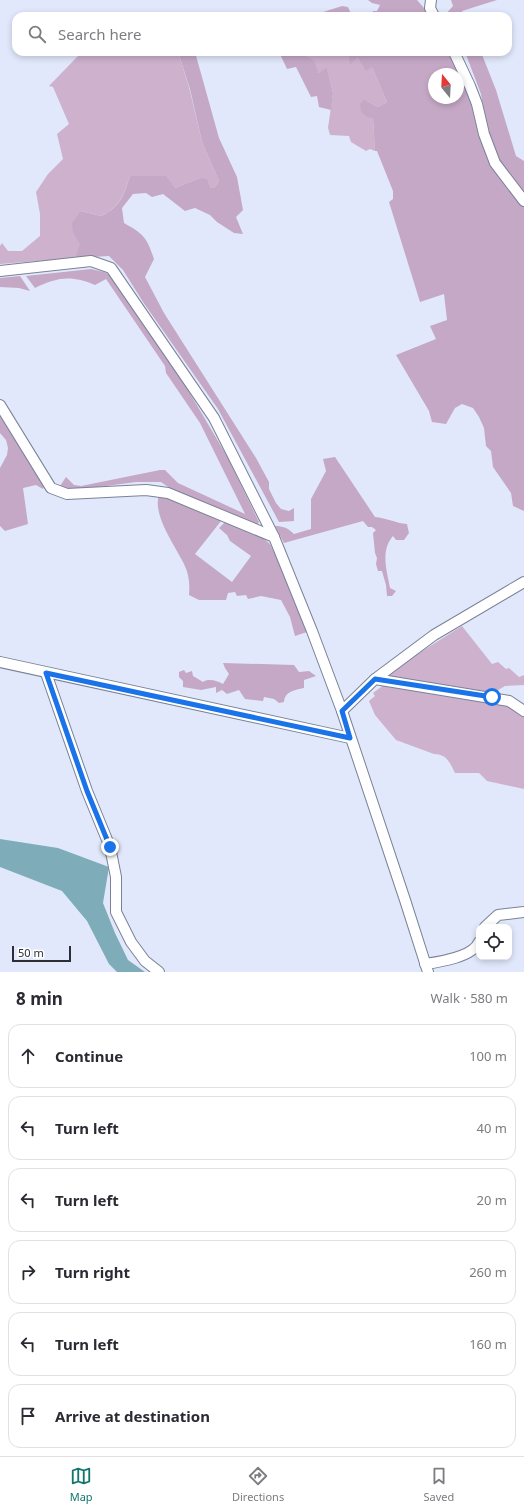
<!DOCTYPE html>
<meta charset="utf-8">
<style>
body{margin:0;font-family:"Noto Sans",sans-serif;background:#f2f2f3;color:#2b2b33}
.controls{position:absolute;right:12px;bottom:12px;display:grid;overflow:hidden;border-radius:8px;box-shadow:0 2px 6px #0003}
.controls button{width:36px;height:36px;display:grid;place-items:center;padding:0;border:0;border-bottom:1px solid #e1e1e2;background:#fff;color:#2b2b33;font:20px sans-serif}
.compass{position:absolute;left:428px;top:68px;width:36px;height:36px;border-radius:50%;background:#fff;box-shadow:0 2px 6px #0003;rotate:342deg}
.scale{position:absolute;left:12px;bottom:10px;width:59px;box-sizing:border-box;padding-left:4px;border:2px solid #2b2e37;border-top:0;font-size:11px;line-height:14px;white-space:nowrap;color:#2b2e37;-webkit-text-stroke:3px #fff;paint-order:stroke}
.stop{position:absolute;width:12px;height:12px;margin:-9px;border:3px solid #1a73e8;border-radius:50%;background:#fff}
.stop.end{background:#1a73e8;border-color:#fff;box-shadow:0 1px 4px #0008}
.list{margin:0;padding:0;list-style:none}
h2{display:flex;justify-content:space-between;align-items:center;height:52px;margin:0;padding:0 16px;font-size:17px}
h2 small{font-size:13px;font-weight:400;color:#7c7c81}
.list li{display:grid;grid-template-columns:26px 1fr auto;gap:12px;align-items:center;box-sizing:border-box;height:64px;margin:0 8px 8px;padding:0 8px;border:1px solid #e1e1e2;border-radius:12px}
.list b{display:block;font-size:15px;white-space:nowrap}
.list em{font-size:13px;font-style:normal;color:#7c7c81}
.icon{flex:none;width:22px;height:22px;fill:none;stroke:currentColor;stroke-width:2;stroke-linecap:round;stroke-linejoin:round}
.map{position:relative;flex:none;width:524px;height:972px;overflow:hidden}
.search{position:absolute;background:#fff;box-shadow:0 2px 6px #0003;left:12px;right:12px;top:12px;height:44px;display:flex;align-items:center;gap:10px;box-sizing:border-box;padding:0 14px;border-radius:12px;color:#7c7c81;font-size:15px}
.sheet{height:484px;background:#fff}
nav{display:flex;justify-content:space-around;align-items:center;box-sizing:border-box;height:56px;border-top:1px solid #e1e1e2;background:#fff;font-size:11px;color:#7c7c81}
nav a{display:grid;justify-items:center;gap:2px}
nav .on{color:#0f766e}
.map>svg:first-child{display:block}
.green{fill:#cdb1cd}
.forest{fill:#c5a8c6;fill-rule:evenodd}
.water{fill:#7eadb9}
.lines{fill:none;stroke-linecap:round;stroke-linejoin:round}
.minor-casing{stroke:#7a8298;stroke-width:12}
.minor{stroke:#fff;stroke-width:10}
.route{stroke:#1a73e8;stroke-width:5}
</style>
<div class="map">
<svg width="524" height="972" viewBox="0 0 524 972">
<rect width="100%" height="100%" fill="#e1e8fb"/>
<!-- green -->
<g class="green">
<path d="M85 52H178L189 87 202 142 219 181 214 188H210L200 178 175 188 130 176C123 196 121 206 101 216L81 211 73 233 81 244 75 258 0 264V246L2 243 8 251H22L40 236V214L36 192 48 174 63 159 57 134 69 124 53 87 49 86 77 57Z"/>
<polygon points="292,52 347,52 350,63 358,58 372,67 387,102 378,107 367,101 373,118 375,151 370,149 366,151 351,142 349,136 330,135 328,128 333,93 327,69 318,73 302,55 294,55"/>
<polygon points="462,626 492,664 498,662 506,669 509,668 519,677 524,675 524,685 505,686 493,693 387,676 416,655"/>
<path d="M385 684 507 704 524 715V789L487 781 479 773H455C450 763 447 754 434 754L396 740 375 715 369 701 375 696 373 693Z"/>
</g>
<!-- forest -->
<g class="forest">
<polygon points="368,0 417,0 431,16 371,16 373,11 377,11 380,5 372,3"/>
<polygon points="451,0 497,0 462,11 464,16 444,16 453,6"/>
<polygon points="342,6 348,7 352,16 323,16 320,13"/>
<path d="M178 52H195L219 138 237 177 243 210 236 217 243 234 234 233 217 222 210 215 195 208 185 211 163 194 152 197 146 193 133 194 122 208 124 223C144 234 147 238 154 259L145 277 164 313 256 458 269 482V489L276 503 281 509 289 511 294 508V521L279 522 218 409 143 302 123 270 109 256 75 258 80 244 73 233 72 223 81 211 101 216C121 206 123 197 130 176H166L175 188 200 178 207 179 210 188H214L219 181 202 142 190 89Z"/>
<polygon points="279,52 292,52 294,55 302,55 314,60 318,73 327,68 333,93 331,110 319,107 317,96 311,97 296,67 287,69"/>
<path d="M347 52H451L472 104 479 130 524 206V511L513 506 511 493 493 467 491 451 486 446 484 428 479 417 473 408 462 404 455 408 446 424 432 422 429 411 396 355 436 339 430 326 447 320 444 294 420 302 389 202 393 199V191L377 151H375L373 118 367 117 361 112 360 104 364 100 367 101 378 107 387 102 372 67 366 71 358 58 350 64ZM434 74H458V98H434Z"/>
<polygon points="465,52 481,52 496,90 516,156 524,161 524,193 498,159 486,123 481,94"/>
<path d="M91 269 104 272 110 275 175 368 228 458 259 522 256 527 174 491 161 482H136L76 490 65 489 60 486 66 477 74 485 81 486 160 470H165L178 483 245 514 200 423 166 373 165 366 106 279 95 285C72 275 57 277 35 288L26 276Z"/>
<polygon points="20,276 30,291 19,288 0,287 0,278"/>
<polygon points="0,411 45,484 43,489 36,485 23,488 28,524 5,531 0,526 0,468 7,455 8,448 6,440 0,433"/>
<path d="M335 457 375 517C387 518 395 523 407 524L409 533 404 540H396L393 536C380 551 387 571 390 588L396 591 392 596H387L386 585 382 571H378L376 564 377 558 375 553 373 533 376 530 372 527H368L363 521 284 543 275 526C283 526 288 528 294 534L311 529V499L326 471 323 459Z"/>
<path d="M159 495H163L220 518 221 521 195 554 232 582 251 556 230 541 227 535 219 528 226 521 263 538 270 544 286 577 307 632 295 636 290 617 281 600 261 596 248 599 246 595 237 596 235 592 228 593 226 600H199L189 595C190 584 189 574 184 564 176 547 152 515 159 495Z"/>
<path d="M223 663 294 665 299 672 309 671 316 676 304 680V688C295 690 285 691 284 702L279 703 274 699 264 697 263 701 245 699 239 690 227 694 222 690 216 693V687L201 690 183 687V681L179 677V672L184 670 186 673 192 671 193 676 203 682C208 678 218 681 223 684L229 674 225 668Z"/>
</g>
<!-- water -->
<polygon class="water" points="0,839 58,848 109,867 103,903 115,933 128,960 145,972 117,972 109,964 87,921 62,891 0,867"/>
<g class="lines">
<defs>
<g id="minor">
<polyline points="431,0 430,8 434,16"/>
<polyline points="454,52 470,86 477,104 484,134 495,163 524,201"/>
<polyline points="0,271 91,261 111,268 214,418 274,537"/>
<polyline points="0,405 51,488 67,494 146,490 168,493 274,537 312,631 342,711 405,900 428,972"/>
<polyline points="0,662 350,738"/>
<polyline points="46,673 87,791 110,847 116,877 116,912 131,942 145,961 159,972"/>
<polyline points="375,679 509,701 524,711"/>
<polyline points="342,711 375,679 434,635 524,582"/>
<polyline points="485,927 498,915 524,912"/>
<path d="M425 964C439 962 473 957 479 942"/>
</g>
</defs>
<!-- minor casing -->
<use href="#minor" class="minor-casing"/>
<!-- minor -->
<use href="#minor" class="minor"/>
</g>
<g class="lines">
<!-- route -->
<polyline class="route" points="110,847 87,791 46,673 350,738 342,711 375,679 492,697"/>
</g>
</svg>
<div class="controls">
<button><svg class="icon" aria-label="locate" viewBox="0 0 24 24"><circle cx="12" cy="12" r="6"/><path d="M12 2v4M12 18v4M2 12h4M18 12h4"/></svg></button>
</div>
<svg class="compass" viewBox="-18 -18 36 36"><path d="M0-13l5 13h-10z" fill="#e53935"/><path d="M0 13l5-13h-10z" fill="#7c7c81"/></svg>
<div class="scale">50 m</div>
<div class="stop" style="left:492px;top:697px"></div>
<div class="stop end" style="left:110px;top:847px"></div>
<div class="search"><svg class="icon" aria-label="search" viewBox="0 0 24 24"><circle cx="10" cy="10" r="6"/><path d="M15 15l6 6"/></svg>Search here</div>
</div>
<section class="sheet">
<h2>8 min<small>Walk · 580 m</small></h2>
<ul class="list">
<li><svg class="icon" aria-label="ahead" viewBox="0 0 24 24"><path d="M12 20V5M6 11l6-6 6 6"/></svg><div><b>Continue</b></div><em>100 m</em></li>
<li><svg class="icon" aria-label="left" viewBox="0 0 24 24"><path d="M17 20v-9H6M10 6l-5 5 5 5"/></svg><div><b>Turn left</b></div><em>40 m</em></li>
<li><svg class="icon" aria-label="left" viewBox="0 0 24 24"><path d="M17 20v-9H6M10 6l-5 5 5 5"/></svg><div><b>Turn left</b></div><em>20 m</em></li>
<li><svg class="icon" aria-label="right" viewBox="0 0 24 24"><path d="M7 20v-9h11M14 6l5 5-5 5"/></svg><div><b>Turn right</b></div><em>260 m</em></li>
<li><svg class="icon" aria-label="left" viewBox="0 0 24 24"><path d="M17 20v-9H6M10 6l-5 5 5 5"/></svg><div><b>Turn left</b></div><em>160 m</em></li>
<li><svg class="icon" aria-label="arrive" viewBox="0 0 24 24"><path d="M6 21V4h12l-3 4 3 4H6"/></svg><div><b>Arrive at destination</b></div></li>
</ul>
</section>
<nav>
<a class="on"><svg class="icon" aria-label="map" viewBox="0 0 24 24"><path d="M3 6l6-2 6 2 6-2v14l-6 2-6-2-6 2zM9 4v14M15 6v14"/></svg>Map</a>
<a><svg class="icon" aria-label="directions" viewBox="0 0 24 24"><path d="M12 3l9 9-9 9-9-9zM9 14v-3h6M13 9l2 2-2 2"/></svg>Directions</a>
<a><svg class="icon" aria-label="saved" viewBox="0 0 24 24"><path d="M7 4h10v16l-5-4-5 4z"/></svg>Saved</a>
</nav>
